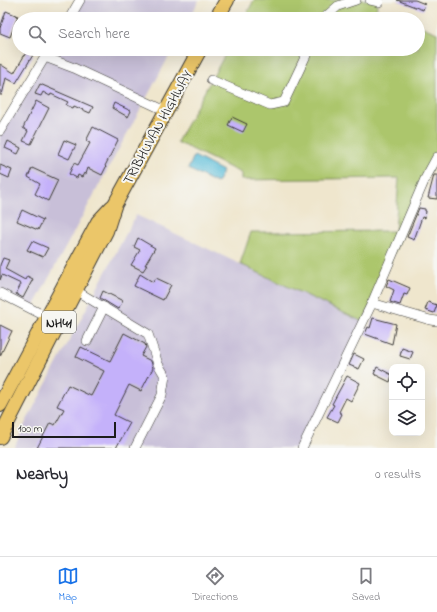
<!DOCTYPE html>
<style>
body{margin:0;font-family:"Indie Flower",sans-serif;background:#f7f7f7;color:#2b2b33}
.controls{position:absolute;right:12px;bottom:12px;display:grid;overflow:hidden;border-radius:8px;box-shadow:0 4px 16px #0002}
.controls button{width:36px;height:36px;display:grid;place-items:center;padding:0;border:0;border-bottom:1px solid #e1e1e2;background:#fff;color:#2b2b33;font:20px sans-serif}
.scale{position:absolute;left:12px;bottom:10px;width:104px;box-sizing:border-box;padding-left:4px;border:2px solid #1c1c1c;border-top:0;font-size:11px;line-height:14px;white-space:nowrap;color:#1c1c1c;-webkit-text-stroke:3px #f6f6f2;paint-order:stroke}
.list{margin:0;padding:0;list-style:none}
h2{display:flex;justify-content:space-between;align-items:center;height:52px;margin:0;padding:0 16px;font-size:17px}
h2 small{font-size:13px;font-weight:400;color:#7c7c81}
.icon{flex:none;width:22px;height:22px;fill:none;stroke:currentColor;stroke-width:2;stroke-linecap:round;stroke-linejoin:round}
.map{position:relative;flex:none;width:437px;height:448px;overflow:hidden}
.search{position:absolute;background:#fff;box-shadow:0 4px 16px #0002;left:12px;right:12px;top:12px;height:44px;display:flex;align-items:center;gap:10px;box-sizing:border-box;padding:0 14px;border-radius:22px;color:#7c7c81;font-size:15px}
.sheet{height:108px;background:#fff}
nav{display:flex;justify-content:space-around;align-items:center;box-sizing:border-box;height:56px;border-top:1px solid #e1e1e2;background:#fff;font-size:11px;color:#7c7c81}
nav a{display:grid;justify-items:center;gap:2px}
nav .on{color:#1a73e8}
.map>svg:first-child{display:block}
.industrial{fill:#c8bfd8}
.green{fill:#acc66c;stroke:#647144}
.water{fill:#5abdd9;stroke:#3b6c7a}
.building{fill:#c4b1fa}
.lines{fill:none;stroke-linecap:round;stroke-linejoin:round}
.minor-casing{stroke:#3c3a37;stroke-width:10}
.highway-casing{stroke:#3c3a37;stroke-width:16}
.minor{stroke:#fff;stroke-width:9}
.highway{stroke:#ebc669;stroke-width:14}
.labels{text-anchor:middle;stroke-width:4;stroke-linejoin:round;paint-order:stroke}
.shield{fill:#f6f6f2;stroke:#5d5d5c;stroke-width:1}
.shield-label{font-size:13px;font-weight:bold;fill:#1c1c1c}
.street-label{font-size:14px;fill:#1c1c1c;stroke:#f6f6f2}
</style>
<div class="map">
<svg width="437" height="448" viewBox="0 0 437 448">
<rect width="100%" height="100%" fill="#f6f6f2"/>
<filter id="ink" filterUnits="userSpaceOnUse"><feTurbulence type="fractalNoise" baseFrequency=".025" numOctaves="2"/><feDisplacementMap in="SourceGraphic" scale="8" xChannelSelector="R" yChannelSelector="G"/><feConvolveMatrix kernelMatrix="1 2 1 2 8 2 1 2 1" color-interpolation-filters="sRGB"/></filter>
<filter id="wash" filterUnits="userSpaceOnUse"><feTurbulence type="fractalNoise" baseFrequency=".012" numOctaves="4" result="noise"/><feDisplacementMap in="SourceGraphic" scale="16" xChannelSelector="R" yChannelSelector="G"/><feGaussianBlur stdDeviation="0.9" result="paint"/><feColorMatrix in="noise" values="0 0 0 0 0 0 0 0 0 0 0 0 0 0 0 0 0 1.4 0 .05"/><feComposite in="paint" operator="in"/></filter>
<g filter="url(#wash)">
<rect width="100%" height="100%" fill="#efe6cd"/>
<!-- industrial -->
<g class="industrial">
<polygon points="80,0 199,0 189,19 69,19"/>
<polygon points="50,49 173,49 32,309 0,293 0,131"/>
<polygon points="136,215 363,322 302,448 14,448 26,422"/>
</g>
<!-- green -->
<g class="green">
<polygon points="254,0 379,0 376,9 401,19 244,19"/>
<polygon points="418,25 437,33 437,157 363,322 240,264 251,232 395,231 399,178 241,180 241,173 177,142 228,49 418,49"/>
</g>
<!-- water -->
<polygon class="water" points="194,156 223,171 217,183 188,169"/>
<g id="blocks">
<!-- building -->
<g class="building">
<polygon points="397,0 415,0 425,4 423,10"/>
<polygon points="6,11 18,16 10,37 0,33 0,28"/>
<polygon points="27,51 33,55 16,83 6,78 2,95 0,95 0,64 14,73"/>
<polygon points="40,84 93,107 90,113 74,106 73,108 66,105 68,102 51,94 50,96 43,92 41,96 35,94"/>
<polygon points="36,101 49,108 31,144 23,141 28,131 23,128"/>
<polygon points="114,103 131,111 128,117 112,108"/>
<polygon points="232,117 247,124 243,132 228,125"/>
<polygon points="93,127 118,140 105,166 106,167 102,175 88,168 86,174 84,173 82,177 78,175 77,178 69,174 74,163 78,165 90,143 86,141"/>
<polygon points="64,140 76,145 69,159 58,154"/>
<polygon points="8,141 21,148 18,154 5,148"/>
<polygon points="0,165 12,170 9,178 0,174"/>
<polygon points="32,168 58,180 48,201 35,194 40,184 28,177"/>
<polygon points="434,175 437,175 437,199 428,198"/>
<polygon points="419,208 425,209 425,211 426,211 425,218 422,217 414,240 407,237"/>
<polygon points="22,210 43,220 38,230 17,221"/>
<polygon points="138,238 155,248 145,265 147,265 143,271 131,265 140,250 134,247"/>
<polygon points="32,241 48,248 43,257 27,250"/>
<polygon points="3,258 9,260 5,269 25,280 27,276 33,279 23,298 16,294 21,284 2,275 0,280 0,265"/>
<polygon points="140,274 153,282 156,278 171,285 163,300 134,286"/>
<polygon points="389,279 410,288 407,295 404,294 400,305 390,302 394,290 386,286"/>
<polygon points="103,291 123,301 118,309 100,298"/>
<polygon points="428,302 437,305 434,313 425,310"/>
<polygon points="373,318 396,324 392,344 365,334 368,327 370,328"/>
<polygon points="0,325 12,331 0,356"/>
<polygon points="124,333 145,344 146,347 141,356 151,361 153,368 141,391 129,385 114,415 130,423 116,448 37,448 50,423 55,425 64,409 57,406 68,385 91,396 104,371 76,357 81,347 110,361"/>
<polygon points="402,348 413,352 410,359 400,356"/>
<polygon points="354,354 364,359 359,369 349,365"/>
<polygon points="377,367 392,375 390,382 374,374"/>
<polygon points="347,376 360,383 351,401 346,398 339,412 342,414 338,422 327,417 334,405 332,404"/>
</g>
</g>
</g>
<g filter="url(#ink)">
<use href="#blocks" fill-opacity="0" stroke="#3c3a37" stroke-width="1"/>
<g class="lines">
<defs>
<g id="minor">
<polyline points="370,0 379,2"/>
<polyline points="69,19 80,0"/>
<polyline points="323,19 338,6 356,0"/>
<polyline points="211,80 270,105 284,102 309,49"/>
<polyline points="0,131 45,57 74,68 166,111"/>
<polyline points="75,290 148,334 158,364 165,376 162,395 135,448"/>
<polyline points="0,293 47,317"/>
<polyline points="372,303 430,320 437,321"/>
<polyline points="87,341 104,307"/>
<polyline points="302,448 372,303 425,179 437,157"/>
</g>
<g id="highway">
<polyline points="216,19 227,0"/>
<polyline points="0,405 98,222 112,207"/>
<polyline points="0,437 106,231 114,206 200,49"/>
</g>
</defs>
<!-- minor casing -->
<use href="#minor" class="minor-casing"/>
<!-- highway casing -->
<use href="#highway" class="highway-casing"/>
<!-- minor -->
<use href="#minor" class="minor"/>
<!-- highway -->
<use href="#highway" class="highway"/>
</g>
</g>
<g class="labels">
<!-- shield labels -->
<rect class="shield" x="42" y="311" width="34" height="22" rx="3"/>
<g class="shield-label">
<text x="59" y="327">NH41</text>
</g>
<!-- street labels -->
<g class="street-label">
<text transform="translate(157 127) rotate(-61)" y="5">TRIBHUVAN HIGHWAY</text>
</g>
</g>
</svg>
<div class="controls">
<button><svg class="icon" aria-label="locate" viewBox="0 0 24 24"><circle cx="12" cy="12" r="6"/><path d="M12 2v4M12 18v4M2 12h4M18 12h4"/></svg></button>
<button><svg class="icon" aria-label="layers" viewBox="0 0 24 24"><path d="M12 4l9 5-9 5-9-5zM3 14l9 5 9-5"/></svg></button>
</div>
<div class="scale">100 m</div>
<div class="search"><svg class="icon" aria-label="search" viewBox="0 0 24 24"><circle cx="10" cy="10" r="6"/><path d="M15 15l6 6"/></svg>Search here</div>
</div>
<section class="sheet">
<h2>Nearby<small>0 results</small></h2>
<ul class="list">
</ul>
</section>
<nav>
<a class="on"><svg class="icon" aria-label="map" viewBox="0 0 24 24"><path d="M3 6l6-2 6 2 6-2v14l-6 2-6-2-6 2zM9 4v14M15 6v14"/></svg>Map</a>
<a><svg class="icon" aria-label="directions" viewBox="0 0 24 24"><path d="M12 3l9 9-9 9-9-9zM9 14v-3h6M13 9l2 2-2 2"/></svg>Directions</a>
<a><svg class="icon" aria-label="saved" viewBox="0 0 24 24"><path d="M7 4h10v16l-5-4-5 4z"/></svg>Saved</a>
</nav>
